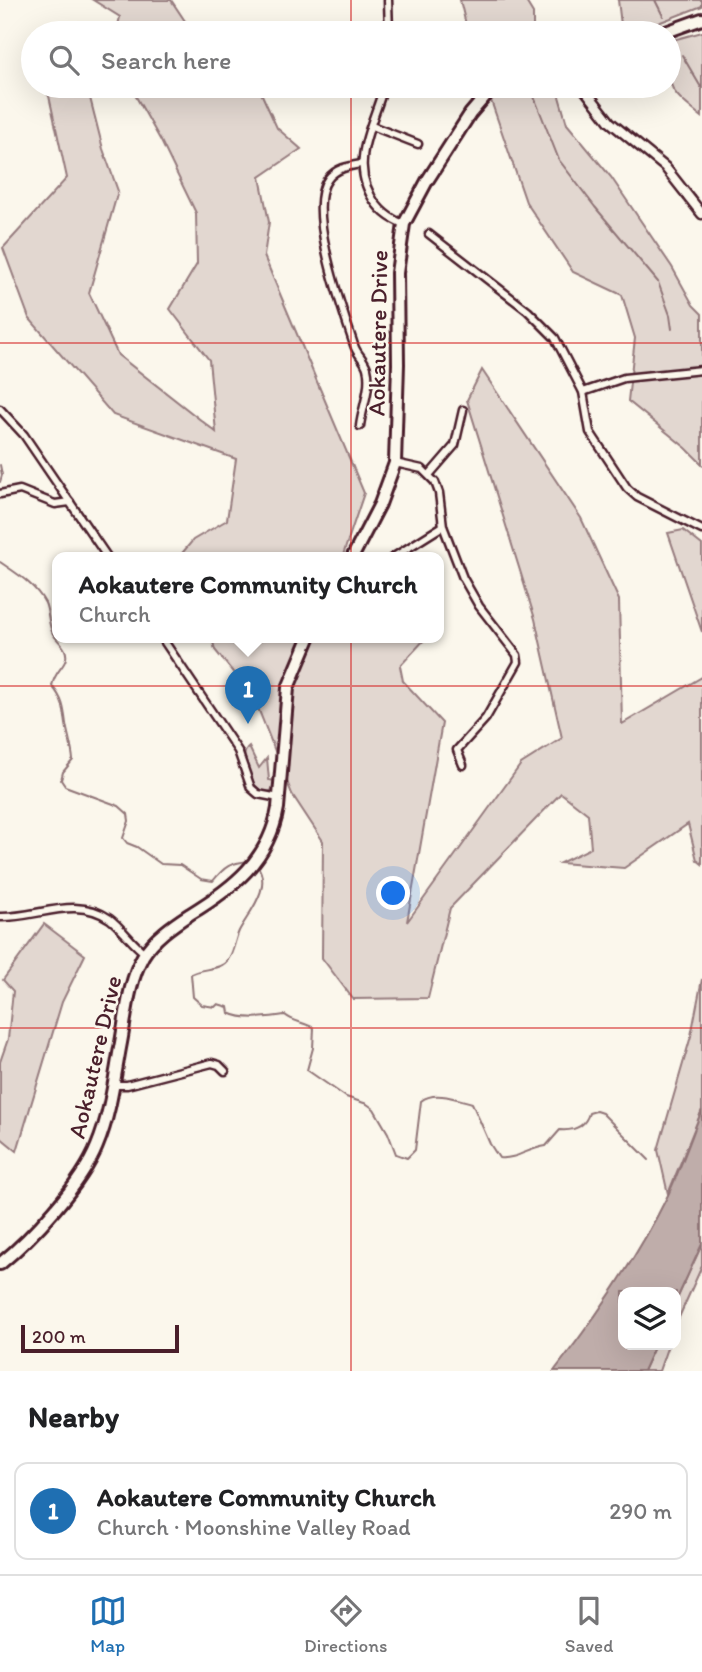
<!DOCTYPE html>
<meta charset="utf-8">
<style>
body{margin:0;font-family:Itim,sans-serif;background:#f2f2f2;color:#202124}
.controls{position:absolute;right:21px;bottom:21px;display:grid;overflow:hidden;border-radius:14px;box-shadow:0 7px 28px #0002}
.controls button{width:63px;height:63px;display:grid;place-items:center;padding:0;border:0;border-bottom:2px solid #e0e0e0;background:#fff;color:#202124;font:35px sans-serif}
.scale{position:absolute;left:21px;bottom:18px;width:158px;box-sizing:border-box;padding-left:7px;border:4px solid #4a1f2b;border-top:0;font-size:19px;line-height:24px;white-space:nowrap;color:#4a1f2b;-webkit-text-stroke:5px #fbf7ec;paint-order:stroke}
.you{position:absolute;left:394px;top:894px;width:24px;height:24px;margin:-18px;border:5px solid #fff;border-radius:50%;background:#1a73e8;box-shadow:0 0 0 10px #1a73e833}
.badge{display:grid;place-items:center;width:46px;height:46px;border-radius:50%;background:#1f6fb2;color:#fff;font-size:23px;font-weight:700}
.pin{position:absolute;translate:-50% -58px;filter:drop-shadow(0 2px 4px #0008)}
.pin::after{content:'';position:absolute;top:37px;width:24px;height:21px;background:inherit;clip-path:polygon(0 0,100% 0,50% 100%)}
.popup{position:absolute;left:52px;top:552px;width:392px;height:91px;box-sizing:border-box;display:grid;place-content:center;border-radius:14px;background:#fff;filter:drop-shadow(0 2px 5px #0005);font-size:23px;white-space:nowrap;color:#757577}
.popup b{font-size:26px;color:#202124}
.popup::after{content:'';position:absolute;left:50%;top:100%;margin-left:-14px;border:14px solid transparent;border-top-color:#fff}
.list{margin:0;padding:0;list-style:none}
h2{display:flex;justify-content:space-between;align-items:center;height:91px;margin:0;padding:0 28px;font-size:30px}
h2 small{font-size:23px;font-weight:400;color:#757577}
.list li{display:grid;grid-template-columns:46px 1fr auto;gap:21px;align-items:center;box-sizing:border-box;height:98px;margin:0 14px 14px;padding:0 14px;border:2px solid #e0e0e0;border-radius:14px}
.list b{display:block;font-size:26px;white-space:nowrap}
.list p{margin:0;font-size:23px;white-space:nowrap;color:#757577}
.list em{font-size:23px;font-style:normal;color:#757577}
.icon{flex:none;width:38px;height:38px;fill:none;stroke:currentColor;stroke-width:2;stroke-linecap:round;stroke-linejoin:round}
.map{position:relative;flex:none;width:702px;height:1371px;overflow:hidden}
.search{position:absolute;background:#fff;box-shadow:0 7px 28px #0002;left:21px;right:21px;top:21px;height:77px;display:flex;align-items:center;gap:18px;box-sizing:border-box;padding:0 24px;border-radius:38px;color:#757577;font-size:26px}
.sheet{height:203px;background:#fff}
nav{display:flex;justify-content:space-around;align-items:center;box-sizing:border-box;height:98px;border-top:2px solid #e0e0e0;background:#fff;font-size:19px;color:#757577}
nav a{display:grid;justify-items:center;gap:4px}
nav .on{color:#1f6fb2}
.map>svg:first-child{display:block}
.green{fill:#e2d7d0;stroke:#967b7e;stroke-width:2}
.water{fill:#bfadaa;stroke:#907477;stroke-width:2}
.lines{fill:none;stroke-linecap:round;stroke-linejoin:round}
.stream{stroke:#907477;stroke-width:2}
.minor-casing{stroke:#4a1f2b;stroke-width:11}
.tertiary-casing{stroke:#4a1f2b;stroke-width:13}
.trunk-casing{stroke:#4a1f2b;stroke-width:16}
.minor{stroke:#fbf7ec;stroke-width:6}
.tertiary{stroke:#fbf7ec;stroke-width:8}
.trunk{stroke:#fbf7ec;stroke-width:10}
.grid{fill:none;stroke:#d62828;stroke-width:2;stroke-opacity:0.55}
.labels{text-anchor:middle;stroke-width:5;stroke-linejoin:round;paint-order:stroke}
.street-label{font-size:24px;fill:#4a1f2b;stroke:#fbf7ec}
</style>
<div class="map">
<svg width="702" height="1371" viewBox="0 0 702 1371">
<rect width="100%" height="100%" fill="#fbf7ec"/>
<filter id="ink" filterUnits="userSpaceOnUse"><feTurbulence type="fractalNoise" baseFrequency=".0143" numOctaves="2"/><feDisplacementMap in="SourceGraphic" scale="14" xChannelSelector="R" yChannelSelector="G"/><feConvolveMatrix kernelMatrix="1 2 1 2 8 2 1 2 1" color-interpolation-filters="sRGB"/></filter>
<g filter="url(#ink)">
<!-- green -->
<g class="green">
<polygon points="93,0 171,0 193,33 116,33 120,17"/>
<polygon points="460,0 525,0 533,13 533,33 468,33"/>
<polygon points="618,0 702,0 702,6 653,25 622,33"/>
<path d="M702 32V117C664 87 669 88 669 41Z"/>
<polygon points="40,86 87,86 103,149 118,191 89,293 118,355 216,432 209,360 170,309 197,264 196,213 161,141 130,86 258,86 277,128 301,149 260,177 269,222 264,256 364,493 342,558 178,558 193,540 227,520 236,459 113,415 29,318 3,248 67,178 49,96"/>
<polygon points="486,86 556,86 567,124 611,177 672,267 693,305 702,314 702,464 686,448 628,401 635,338 622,295 573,272 526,202"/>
<polygon points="482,370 581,518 619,600 622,724 702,677 702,864 697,860 688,824 624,868 560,863 591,848 588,814 561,793 450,908 428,998 353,999 322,958 323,841 292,794 254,698 215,650 212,638 363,638 364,641 367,638 426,638 400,666 403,681 442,723 407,922 521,764 562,738 535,619 467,400"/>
<polygon points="683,530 702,545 702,632 668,533"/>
<path d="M249 747 259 768 267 758 269 780 275 781 271 791 266 793C252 790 236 756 249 747Z"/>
<polygon points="44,924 85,955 62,1002 17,1151 0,1137 0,1062 8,1039 13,991 3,980"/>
<polygon points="702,979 702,1110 668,1194 658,1150 691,1036"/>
<polygon points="702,1244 702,1266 676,1324 676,1301"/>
<polygon points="655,1345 668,1345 659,1371 643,1371"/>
</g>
<!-- water -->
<path class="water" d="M702 1110V1244L676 1301V1292H623V1345H655L643 1371H554C597 1316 637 1258 668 1195 681 1167 691 1138 702 1110Z"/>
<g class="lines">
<!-- stream -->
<g class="stream">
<polyline points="655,0 663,16"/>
<polyline points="682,55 702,89"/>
<polyline points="519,94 533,94 559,160 595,207 658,282 670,315 672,329"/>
<polyline points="0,465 2,475 0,482"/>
<path d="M0 562C16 573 36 585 45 603 49 612 48 625 53 634 58 642 68 648 66 658 65 667 55 670 52 686 63 699 64 708 66 724 68 736 72 747 73 760L63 772 61 780 65 786 119 806 128 814 129 821 123 838 127 843 137 847 161 864 180 865 201 879 213 881C225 866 230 863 249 861"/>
<path d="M257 865C273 887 249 912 239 931 234 942 233 959 222 965 213 970 199 969 191 974L193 997 202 1005 215 1007 218 1004 228 1007 229 1013C246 1021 268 1017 285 1015 293 1022 304 1022 314 1028L313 1048 307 1070 346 1097 367 1104 374 1109 388 1133 396 1154 407 1158 415 1150 421 1101C434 1090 457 1099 472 1103L490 1144 499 1158C516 1160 529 1148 546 1146L560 1130C573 1131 585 1127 589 1113L596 1111 602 1113 649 1160"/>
</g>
<defs>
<g id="minor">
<polyline points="388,0 389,33"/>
<path d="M384 86C374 123 350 159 371 196 378 209 390 219 404 224"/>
<polyline points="372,126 418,144"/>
<polyline points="429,234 528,311 555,338 583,392 590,432 627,488 637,497 702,530"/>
<polyline points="583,392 624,378 702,370"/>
<polyline points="0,409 24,435 108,558"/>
<path d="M360 426C362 408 372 386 367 368 364 359 356 353 354 345 343 311 305 208 328 179 336 168 349 166 361 164"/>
<polyline points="395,463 422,469 435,482 439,493 443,526 463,578 479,606 517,655 518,662 486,718 457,750 463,765"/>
<polyline points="430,474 455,445 463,410"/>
<polyline points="0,494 20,490 55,504 70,502"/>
<polyline points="392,558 443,526"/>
<polyline points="162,638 238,751 251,788 258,794 279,798"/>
<path d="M0 917C38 918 75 895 110 919 123 929 132 944 145 953"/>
<polyline points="114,1085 127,1085 212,1063 219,1065 225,1071"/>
</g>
<polyline id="tertiary" points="582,86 610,122 665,167 702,214"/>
<g id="trunk">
<polyline points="663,33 702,19"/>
<polyline points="352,558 380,504 395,463 398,364 397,273 404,224 427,181 470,114 494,86"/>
<path d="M0 1264C32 1238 82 1184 97 1146 110 1115 114 1081 120 1048 126 1018 128 983 143 956 154 938 173 925 190 914 233 888 269 860 278 808L288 688 309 638"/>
</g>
</defs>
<!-- minor casing -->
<use href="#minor" class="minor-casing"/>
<!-- tertiary casing -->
<use href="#tertiary" class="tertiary-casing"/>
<!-- trunk casing -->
<use href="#trunk" class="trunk-casing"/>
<!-- minor -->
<use href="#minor" class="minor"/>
<!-- tertiary -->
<use href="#tertiary" class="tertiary"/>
<!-- trunk -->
<use href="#trunk" class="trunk"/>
</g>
</g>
<!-- grid -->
<path class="grid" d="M351 0V33M351 86V1371M0 343H702M0 686H702M0 1028H702"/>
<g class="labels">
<!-- street labels -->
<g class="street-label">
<text transform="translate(378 333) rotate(-89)" y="8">Aokautere Drive</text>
<text transform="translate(95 1057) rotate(-77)" y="8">Aokautere Drive</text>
</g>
</g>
</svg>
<div class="controls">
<button><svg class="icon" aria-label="layers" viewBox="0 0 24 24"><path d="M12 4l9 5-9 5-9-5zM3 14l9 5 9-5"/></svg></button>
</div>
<div class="scale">200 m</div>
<div class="you"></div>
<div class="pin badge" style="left:248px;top:724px">1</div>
<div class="popup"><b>Aokautere Community Church</b>Church</div>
<div class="search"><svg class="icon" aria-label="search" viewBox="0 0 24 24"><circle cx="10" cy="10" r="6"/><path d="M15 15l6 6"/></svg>Search here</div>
</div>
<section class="sheet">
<h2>Nearby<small></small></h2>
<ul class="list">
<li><span class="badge">1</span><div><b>Aokautere Community Church</b><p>Church · Moonshine Valley Road</p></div><em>290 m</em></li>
</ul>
</section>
<nav>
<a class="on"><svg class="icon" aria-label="map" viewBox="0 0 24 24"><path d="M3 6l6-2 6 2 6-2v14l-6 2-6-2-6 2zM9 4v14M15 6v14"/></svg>Map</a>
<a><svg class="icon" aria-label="directions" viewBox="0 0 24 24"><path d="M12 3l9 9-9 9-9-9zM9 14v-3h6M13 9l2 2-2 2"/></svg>Directions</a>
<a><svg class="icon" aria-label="saved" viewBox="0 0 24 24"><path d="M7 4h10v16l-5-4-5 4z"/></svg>Saved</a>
</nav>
